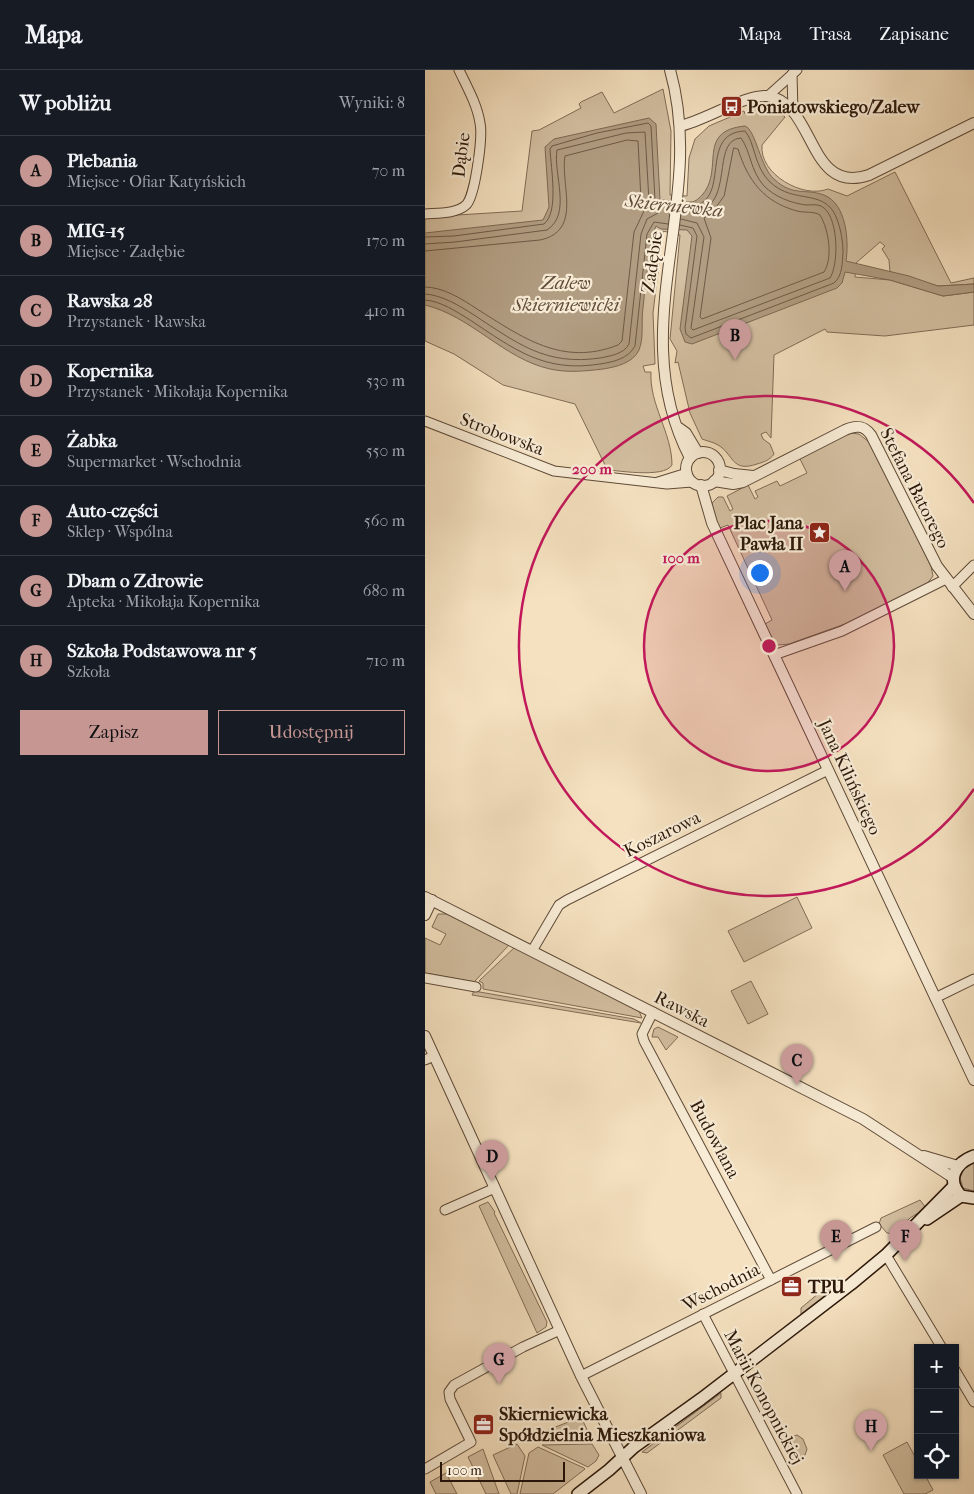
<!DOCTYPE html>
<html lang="pl">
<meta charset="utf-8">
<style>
body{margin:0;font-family:"IM FELL French Canon",serif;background:#242831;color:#f1f3f6}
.controls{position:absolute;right:15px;bottom:15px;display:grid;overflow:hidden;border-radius:0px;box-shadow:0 1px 4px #0004}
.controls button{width:45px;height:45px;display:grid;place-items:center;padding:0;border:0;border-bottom:1px solid #363941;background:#171b24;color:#f1f3f6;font:25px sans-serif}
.scale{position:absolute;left:15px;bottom:12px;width:125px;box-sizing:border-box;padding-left:5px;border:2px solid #2c180a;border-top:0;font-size:14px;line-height:18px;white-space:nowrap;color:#2c180a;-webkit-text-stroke:4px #f8ecd6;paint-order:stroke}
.you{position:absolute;left:334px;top:502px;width:18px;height:18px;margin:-12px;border:4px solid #fff;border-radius:50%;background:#1a73e8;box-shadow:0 0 0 8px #1a73e833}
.badge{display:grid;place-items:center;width:32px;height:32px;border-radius:50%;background:#c59692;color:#111;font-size:16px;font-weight:700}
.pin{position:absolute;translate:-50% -41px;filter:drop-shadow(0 1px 2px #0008)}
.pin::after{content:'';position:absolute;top:26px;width:18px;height:15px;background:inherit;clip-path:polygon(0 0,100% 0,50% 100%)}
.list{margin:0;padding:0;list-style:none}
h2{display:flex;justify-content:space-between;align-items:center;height:65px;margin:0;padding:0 20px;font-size:21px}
h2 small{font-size:16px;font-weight:400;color:#9ea1a6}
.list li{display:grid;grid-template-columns:32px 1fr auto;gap:15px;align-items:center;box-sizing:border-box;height:70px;padding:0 20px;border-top:1px solid #363941}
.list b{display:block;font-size:19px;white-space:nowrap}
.list p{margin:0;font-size:16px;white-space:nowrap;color:#9ea1a6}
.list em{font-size:16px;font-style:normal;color:#9ea1a6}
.actions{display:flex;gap:10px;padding:15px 20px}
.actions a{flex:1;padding:11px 0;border:1px solid #c59692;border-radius:0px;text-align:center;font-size:18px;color:#c59692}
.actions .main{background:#c59692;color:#111}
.icon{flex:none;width:28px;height:28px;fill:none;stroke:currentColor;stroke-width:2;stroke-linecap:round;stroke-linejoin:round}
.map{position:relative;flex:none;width:549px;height:1424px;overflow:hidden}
header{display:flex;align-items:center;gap:30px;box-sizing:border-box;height:70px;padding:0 25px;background:#171b24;border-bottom:1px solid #363941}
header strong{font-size:24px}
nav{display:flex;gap:28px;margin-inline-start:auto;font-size:18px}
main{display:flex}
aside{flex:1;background:#171b24}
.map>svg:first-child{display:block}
.green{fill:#d3bfa1;stroke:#806c56}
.water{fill:#b19d82;stroke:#7c6852}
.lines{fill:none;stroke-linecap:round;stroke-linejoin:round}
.shore{stroke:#6e5a46;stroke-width:1}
.minor-casing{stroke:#5e4a38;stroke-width:11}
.tertiary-casing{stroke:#5e4a38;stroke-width:12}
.secondary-casing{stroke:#2c180a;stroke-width:14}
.minor{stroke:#f8ecd6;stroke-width:9}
.tertiary{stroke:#f8ecd6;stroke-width:10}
.secondary{stroke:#f8ecd6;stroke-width:11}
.ring{fill:none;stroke:#c2185b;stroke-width:2.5}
.labels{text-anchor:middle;stroke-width:4.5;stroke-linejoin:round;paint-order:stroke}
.poi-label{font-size:18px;font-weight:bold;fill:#2c180a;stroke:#f8ecd6;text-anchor:start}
.street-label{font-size:18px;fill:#2c180a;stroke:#f8ecd6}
.water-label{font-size:19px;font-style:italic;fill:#614d3a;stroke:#f8ecd6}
.centre{fill:#c2185b;stroke:#f8ecd6;stroke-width:2.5}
.ring-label{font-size:15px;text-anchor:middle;font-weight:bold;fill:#c2185b;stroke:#f8ecd6;stroke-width:4.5;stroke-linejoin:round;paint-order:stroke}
</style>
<header>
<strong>Mapa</strong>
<nav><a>Mapa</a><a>Trasa</a><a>Zapisane</a></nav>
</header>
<main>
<aside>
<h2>W pobliżu<small>Wyniki: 8</small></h2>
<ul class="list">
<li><span class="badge">A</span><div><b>Plebania</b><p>Miejsce · Ofiar Katyńskich</p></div><em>70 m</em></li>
<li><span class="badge">B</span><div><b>MIG-15</b><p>Miejsce · Zadębie</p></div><em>170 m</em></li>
<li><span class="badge">C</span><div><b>Rawska 28</b><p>Przystanek · Rawska</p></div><em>410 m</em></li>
<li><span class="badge">D</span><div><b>Kopernika</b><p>Przystanek · Mikołaja Kopernika</p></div><em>530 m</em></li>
<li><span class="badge">E</span><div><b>Żabka</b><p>Supermarket · Wschodnia</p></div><em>550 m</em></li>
<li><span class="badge">F</span><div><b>Auto-części</b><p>Sklep · Wspólna</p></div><em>560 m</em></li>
<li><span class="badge">G</span><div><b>Dbam o Zdrowie</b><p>Apteka · Mikołaja Kopernika</p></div><em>680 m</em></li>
<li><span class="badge">H</span><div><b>Szkoła Podstawowa nr 5</b><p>Szkoła</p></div><em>710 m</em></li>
</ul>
<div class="actions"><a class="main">Zapisz</a><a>Udostępnij</a></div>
</aside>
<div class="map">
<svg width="549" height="1424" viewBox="0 0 549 1424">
<rect width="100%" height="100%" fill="#f5e1c0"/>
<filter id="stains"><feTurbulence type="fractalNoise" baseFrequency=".004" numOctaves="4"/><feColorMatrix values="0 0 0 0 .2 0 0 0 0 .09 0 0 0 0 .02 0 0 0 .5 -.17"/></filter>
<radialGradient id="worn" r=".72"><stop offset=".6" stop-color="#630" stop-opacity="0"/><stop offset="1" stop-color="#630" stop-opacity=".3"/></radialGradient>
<!-- green -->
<g class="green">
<path d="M238 19 246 61 245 125 262 126 264 88 270 69 284 56 319 41 320 44 328 40V38C340 34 350 39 360 47L337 75C334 104 378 129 403 119L422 126 470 102 526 213 549 208V214L513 216 465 202 464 190 457 179 460 176 455 172 431 193 430 207 465 210 518 226 549 222V255L460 266 402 262 400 259 349 285 346 368 341 362 336 364 338 369 345 374 349 384C345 390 339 392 332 394 306 403 309 384 293 375 288 372 282 371 277 369L265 343 253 292 250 293 252 281 245 269 255 165 238 161 228 243 230 294 218 296 220 302H226C224 334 247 363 247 395 239 409 189 400 175 399V397H181L150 334 78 315 29 284 0 271V147L97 141 107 61 114 60 156 38 154 34 156 32 177 22 189 43Z"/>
<polygon points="424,363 434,364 444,372 506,496 508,506 502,514 431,550 364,574 353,575 347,569 340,554 347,550 303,455 295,458 287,441 287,433 293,427 298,427 305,441 308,439 302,426 323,415 330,429 333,427 330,421 352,411 355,416 382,403 374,387"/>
<polygon points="372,827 387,858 319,892 303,861"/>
<polygon points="13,844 25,844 85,874 49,912 0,903 0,868 15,875 21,864 7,857"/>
<polygon points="90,877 214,941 217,948 58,919 58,913 54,911"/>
<polygon points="326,911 343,944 323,954 306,921"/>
<polygon points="49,921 209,949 216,953 47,925"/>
<polygon points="233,957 253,967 241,980 233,967 227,967 229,959"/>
<polygon points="549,1093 549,1121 538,1118 535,1108 539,1099"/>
<polygon points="495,1130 501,1138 485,1148 468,1164 462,1163 454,1154 456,1148"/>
<polygon points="63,1132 70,1142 69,1143 122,1252 121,1257 112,1263 54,1136"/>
<polygon points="412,1208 416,1209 416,1213 376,1244 376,1238"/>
<polygon points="296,1323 296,1328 222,1383 217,1382"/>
<polygon points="156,1347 167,1370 165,1372 112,1372 111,1369 113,1364"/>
<polygon points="372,1365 378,1369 382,1379 380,1385 368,1393 356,1371"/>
<polygon points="482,1372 493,1392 493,1405 500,1405 508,1420 500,1424 479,1424 458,1385"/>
<polygon points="92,1374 100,1386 92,1424 86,1424 68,1385"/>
<polygon points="167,1374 174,1385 171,1391 163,1397 117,1375"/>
<polygon points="113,1377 159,1398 160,1399 128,1424 95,1424 104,1383"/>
<polygon points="58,1379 74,1424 61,1424 43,1387"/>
<polygon points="21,1403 32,1424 11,1424 5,1412"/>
</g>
<!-- water -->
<path class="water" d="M224 48 231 54 235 130C245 130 256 133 266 132 271 132 275 127 278 124 299 98 271 61 320 56 331 60 335 97 349 109 368 127 380 118 399 125 422 134 424 172 421 191L484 206 513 216 549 214V222L518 226 465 210 420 202 417 213 412 218 267 274 260 272 255 259 267 166 262 160 236 159 231 156 227 166C224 190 220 214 218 238 216 251 219 268 214 280 208 293 191 297 178 299 161 301 143 303 125 299 79 289 46 246 0 235V163L118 150 124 137 120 77 129 69Z"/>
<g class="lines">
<!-- shore -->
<g class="shore">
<path d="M309 78 313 79C323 111 339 132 372 141 380 143 389 141 395 145 404 160 408 188 399 202L277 249 275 247 286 168 279 148 289 140 299 126Z"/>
<path d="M256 149 272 153 279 167 266 258 268 260 405 208C414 194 414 145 396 136 392 134 386 135 381 135 366 133 350 127 339 116 325 100 326 82 316 68 282 71 316 147 257 143"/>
<path d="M255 155 268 158 272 166 260 258 261 264 266 268 409 213C418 205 417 193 418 182 418 172 416 161 413 152 402 116 370 136 345 112 329 97 330 72 320 61 269 63 313 140 257 137"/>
<path d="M0 167 29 166 119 154C134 142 126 99 125 79L127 76 172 63 223 53 226 56 230 130 234 134 245 136"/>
<path d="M0 174 30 172 122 160C147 144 128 104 132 80L201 63 220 62 224 131 233 143 222 149 216 164 204 274C199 284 185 286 175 288 120 296 92 273 49 245 35 236 17 225 0 224"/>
<path d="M0 181 115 170C158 161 135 114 140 86L202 70 213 71 216 130 219 141 209 162 197 271 193 275C137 297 97 267 52 239 37 229 18 217 0 217"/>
<path d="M0 230C16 231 32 242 45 250 89 279 119 303 175 294 188 292 203 289 210 276L222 164 229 152 243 154"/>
</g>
<defs>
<g id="minor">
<polyline points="367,4 368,42"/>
<polyline points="343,26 372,0"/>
<path d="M0 144C13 143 31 144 41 135 50 127 58 67 55 53 52 34 42 17 34 0"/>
<polyline points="0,351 129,401 242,414 267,412"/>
<polyline points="233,412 262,403"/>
<polyline points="527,517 549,495"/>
<polyline points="349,585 417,561 521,509"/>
<polyline points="107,881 134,835 142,830 403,700"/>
<polyline points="0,908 51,917"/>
<polyline points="510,928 549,909"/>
<polyline points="228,942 217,964 219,971 346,1210"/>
<polyline points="0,990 9,986"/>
<polyline points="20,1140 70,1118"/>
<polyline points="461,1185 517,1278"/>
<polyline points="278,1244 372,1424"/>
<polyline points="530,1300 549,1332"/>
<polyline points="156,1306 451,1157"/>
<polyline points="0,1399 46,1372 25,1329 24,1322 29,1315 98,1277 135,1260"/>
</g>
<g id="tertiary">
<path d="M245 0C283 133 197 257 265 388"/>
<path d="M255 56C279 51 321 24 342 26 391 32 382 126 444 105L549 53"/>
<polyline points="254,358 261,363 273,383"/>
<circle cx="278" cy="399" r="17"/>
<polyline points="294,400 309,404 328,406"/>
<path d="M289 411 308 414 318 412 420 360C431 355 439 355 446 365L512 496 549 544"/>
<polyline points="276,415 287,453 549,1010"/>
<polyline points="0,827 438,1049 527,1107"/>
<polyline points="0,845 7,830"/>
<polyline points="0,966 156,1306 216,1424"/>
<polyline points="499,1086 533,1096"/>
</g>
<g id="secondary">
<path d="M549 1086C530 1093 521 1110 536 1126L549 1128"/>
<polyline points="502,1149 536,1126"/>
<polyline points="153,1424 184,1400 209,1377 276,1329 426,1214 461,1185 529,1116"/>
</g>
</defs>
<!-- minor casing -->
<use href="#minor" class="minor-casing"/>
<!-- tertiary casing -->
<use href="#tertiary" class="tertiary-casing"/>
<!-- secondary casing -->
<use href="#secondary" class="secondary-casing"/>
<!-- minor -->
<use href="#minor" class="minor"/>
<!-- tertiary -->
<use href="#tertiary" class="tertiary"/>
<!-- secondary -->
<use href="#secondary" class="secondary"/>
</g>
<!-- distance rings -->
<circle cx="344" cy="576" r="125" fill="#c2185b" fill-opacity=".12"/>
<g class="ring">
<circle cx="344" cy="576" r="125"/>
<path d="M549 719A250 250 0 1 1 549 433"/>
</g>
<!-- icons -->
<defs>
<symbol id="bus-square" viewBox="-11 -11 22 22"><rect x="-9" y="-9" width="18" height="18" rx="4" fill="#8f2418" stroke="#f8ecd6"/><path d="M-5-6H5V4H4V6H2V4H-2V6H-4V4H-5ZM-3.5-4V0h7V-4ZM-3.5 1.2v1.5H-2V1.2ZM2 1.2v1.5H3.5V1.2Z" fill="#fff"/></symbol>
<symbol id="sight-square" viewBox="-11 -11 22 22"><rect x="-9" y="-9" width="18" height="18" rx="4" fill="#8f2418" stroke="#f8ecd6"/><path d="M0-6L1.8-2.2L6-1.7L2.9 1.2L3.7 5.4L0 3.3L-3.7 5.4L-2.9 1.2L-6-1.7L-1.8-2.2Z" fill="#fff"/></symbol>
<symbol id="office-square" viewBox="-11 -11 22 22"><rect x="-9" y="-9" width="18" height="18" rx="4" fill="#8f2418" stroke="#f8ecd6"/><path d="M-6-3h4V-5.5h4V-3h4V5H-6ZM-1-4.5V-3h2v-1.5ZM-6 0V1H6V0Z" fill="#fff"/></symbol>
</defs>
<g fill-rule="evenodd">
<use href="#bus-square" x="294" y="24" width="25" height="25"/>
<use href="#sight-square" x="382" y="450" width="25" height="25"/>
<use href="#office-square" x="354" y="1204" width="25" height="25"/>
<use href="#office-square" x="46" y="1342" width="25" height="25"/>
</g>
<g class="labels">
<!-- poi labels -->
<g class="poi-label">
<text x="322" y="43">Poniatowskiego/Zalew</text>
<text x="378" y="459" text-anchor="end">Plac Jana<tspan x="378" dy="21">Pawła II</tspan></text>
<text x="383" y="1223">TPU</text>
<text x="74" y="1350">Skierniewicka<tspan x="74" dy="21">Spółdzielnia Mieszkaniowa</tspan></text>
</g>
<!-- street labels -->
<g class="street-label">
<text transform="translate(36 85) rotate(-83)" y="6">Dąbie</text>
<text transform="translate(227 192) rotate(-82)" y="6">Zadębie</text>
<text transform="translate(77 364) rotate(21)" y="6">Strobowska</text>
<text transform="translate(490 418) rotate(63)" y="6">Stefana Batorego</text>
<text transform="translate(425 707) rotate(65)" y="6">Jana Kilińskiego</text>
<text transform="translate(237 764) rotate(-26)" y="6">Koszarowa</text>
<text transform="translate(257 939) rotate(27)" y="6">Rawska</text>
<text transform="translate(290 1069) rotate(62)" y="6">Budowlana</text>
<text transform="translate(296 1217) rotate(-27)" y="6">Wschodnia</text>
<text transform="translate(339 1327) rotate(62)" y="6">Marii Konopnickiej</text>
</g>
<!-- water labels -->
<g class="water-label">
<text transform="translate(249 135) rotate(6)" y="7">Skierniewka</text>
<text x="141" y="219">Zalew<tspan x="141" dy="22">Skierniewicki</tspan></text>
</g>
</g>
<circle cx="344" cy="576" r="8" class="centre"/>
<g class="ring-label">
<text x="167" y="404">200 m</text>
<text x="256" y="493">100 m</text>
</g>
<rect width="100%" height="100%" filter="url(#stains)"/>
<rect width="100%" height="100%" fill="url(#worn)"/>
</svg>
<div class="controls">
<button>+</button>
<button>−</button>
<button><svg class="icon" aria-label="locate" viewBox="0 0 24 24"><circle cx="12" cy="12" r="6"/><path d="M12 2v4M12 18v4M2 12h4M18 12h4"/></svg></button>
</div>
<div class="scale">100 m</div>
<div class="you"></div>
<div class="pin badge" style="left:420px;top:521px">A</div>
<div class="pin badge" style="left:310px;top:290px">B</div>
<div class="pin badge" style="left:372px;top:1015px">C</div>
<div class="pin badge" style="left:67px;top:1111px">D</div>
<div class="pin badge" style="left:411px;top:1191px">E</div>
<div class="pin badge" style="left:480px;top:1191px">F</div>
<div class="pin badge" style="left:74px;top:1314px">G</div>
<div class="pin badge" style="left:446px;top:1381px">H</div>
</div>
</main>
